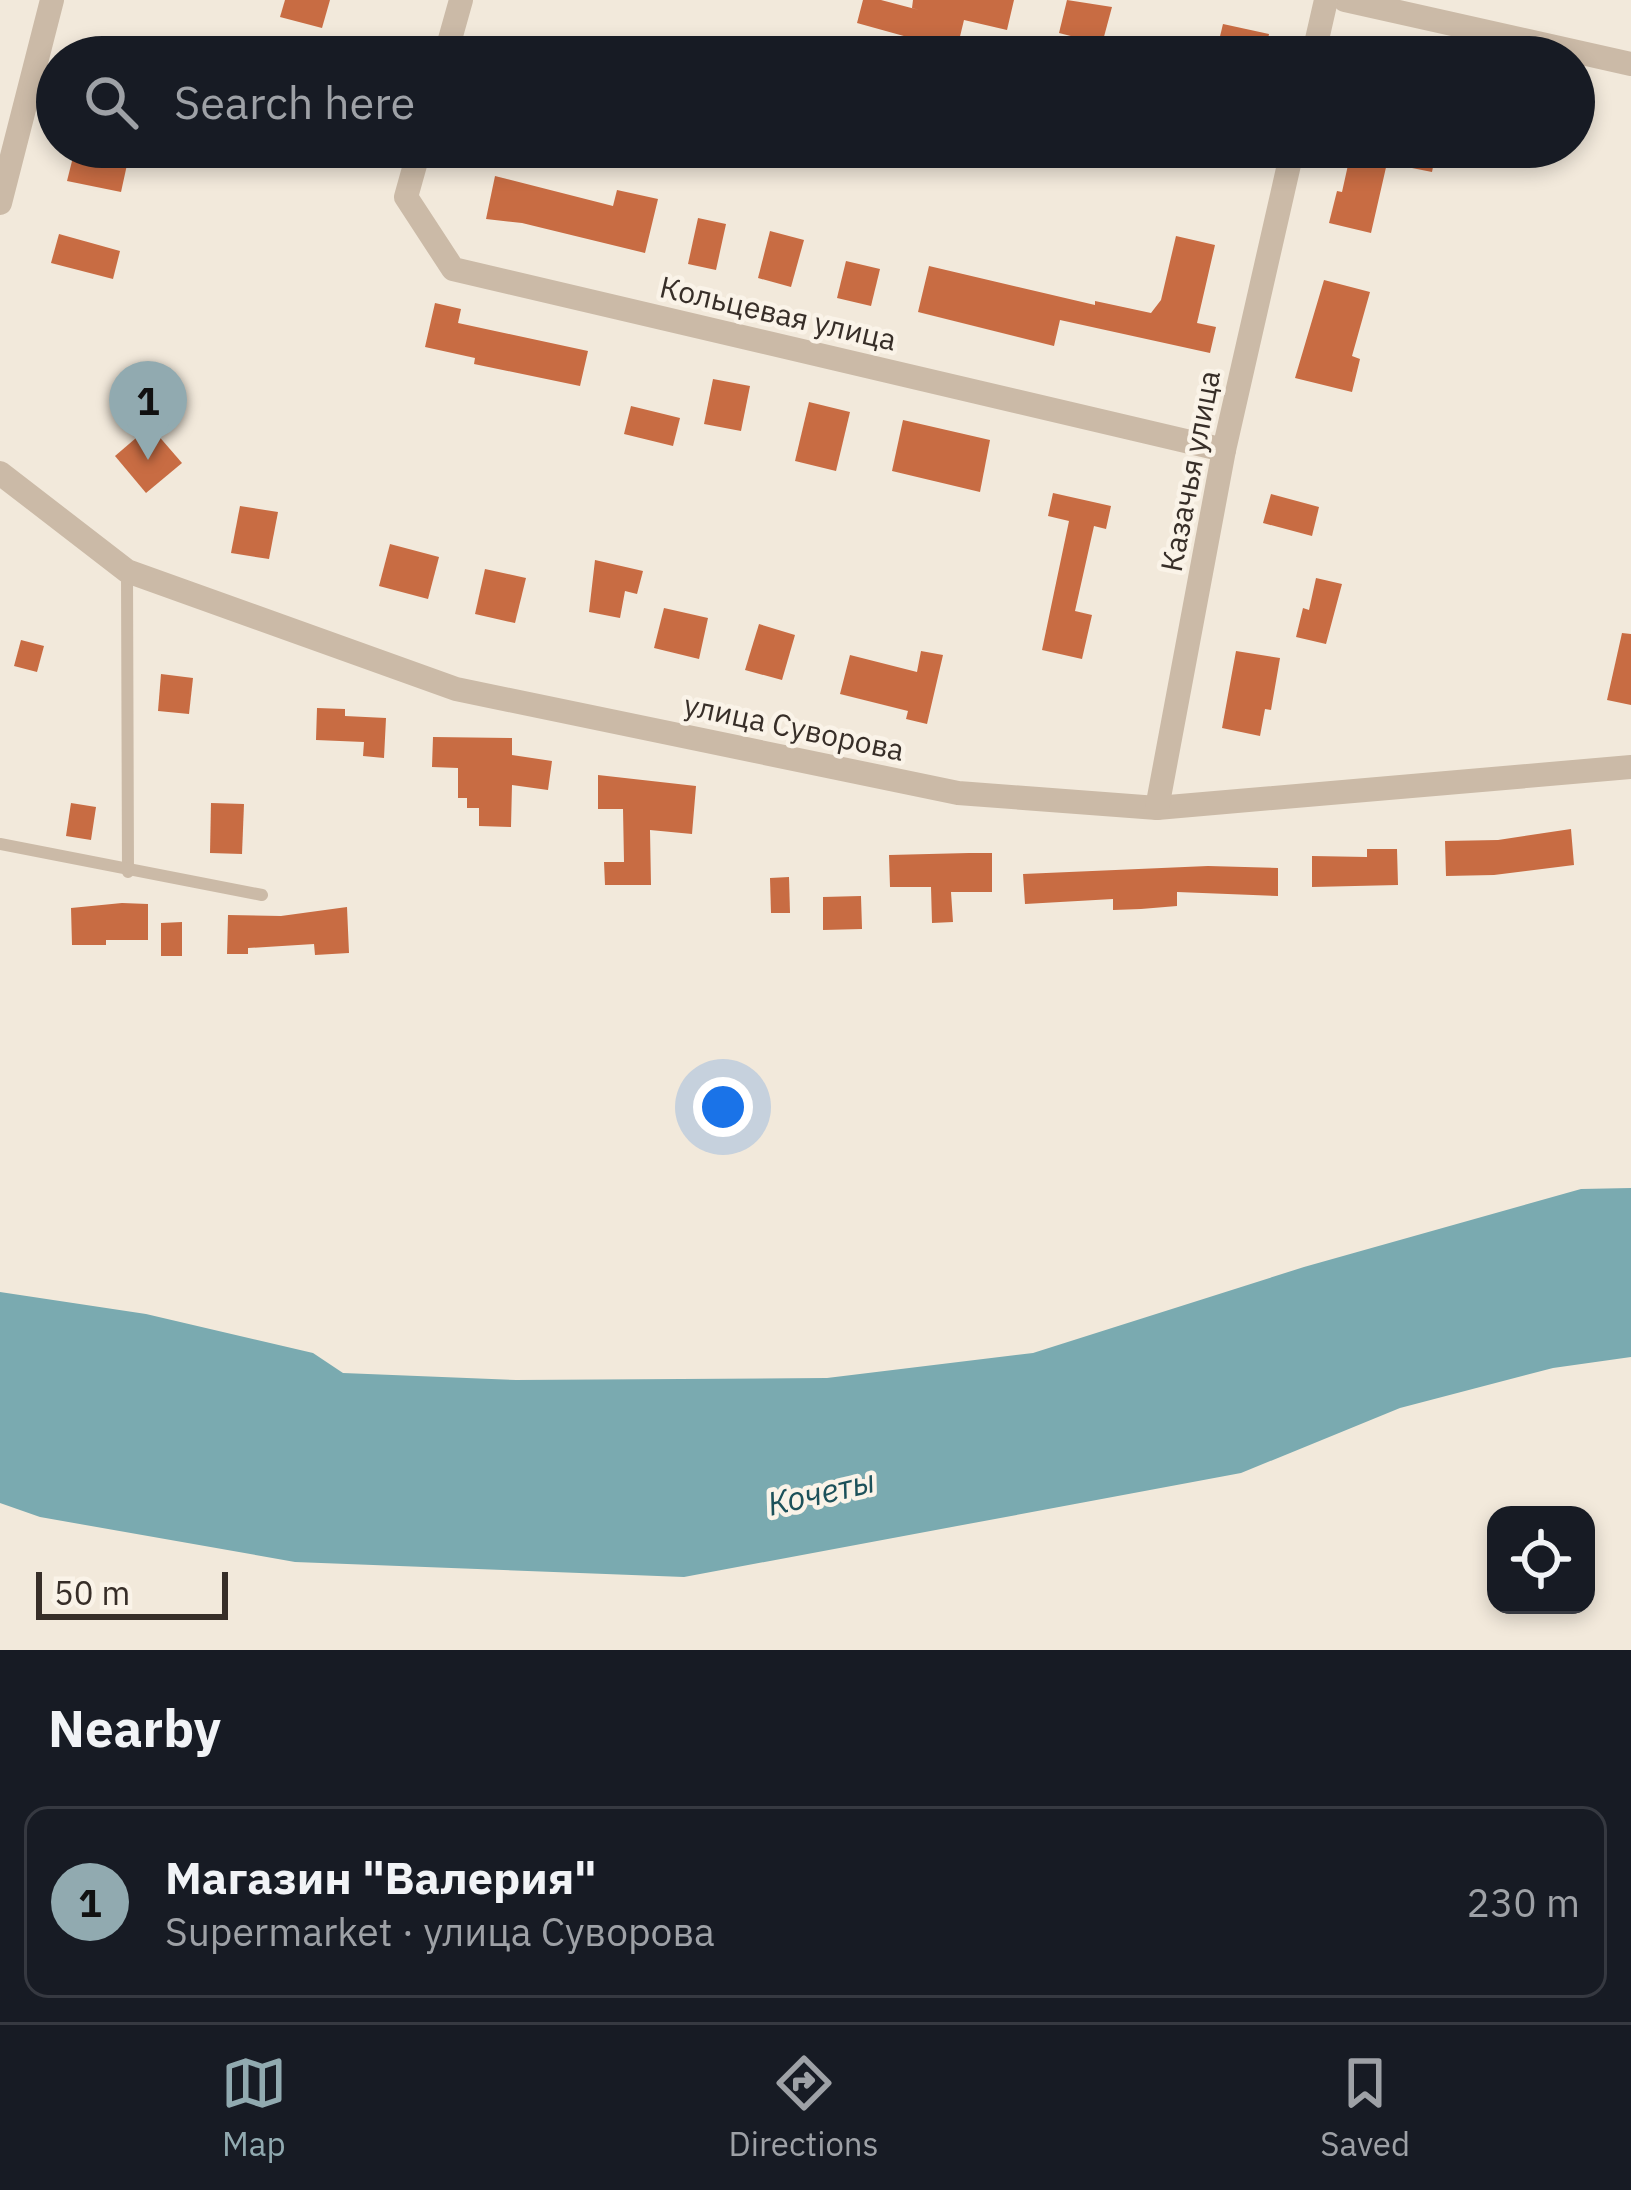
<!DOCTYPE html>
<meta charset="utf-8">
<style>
body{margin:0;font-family:"IBM Plex Sans",sans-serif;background:#20242c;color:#f1f3f6}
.controls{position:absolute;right:36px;bottom:36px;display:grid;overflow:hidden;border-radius:24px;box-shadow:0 6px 18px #0003}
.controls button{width:108px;height:108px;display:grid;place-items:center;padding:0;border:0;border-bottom:3px solid #363941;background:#171b24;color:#f1f3f6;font:60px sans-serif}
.scale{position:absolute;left:36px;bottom:30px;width:192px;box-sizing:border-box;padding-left:12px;border:6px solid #372e28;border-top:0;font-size:33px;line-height:42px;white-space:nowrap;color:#372e28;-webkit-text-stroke:9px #faf3e8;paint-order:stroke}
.you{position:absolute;left:723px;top:1107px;width:42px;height:42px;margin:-30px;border:9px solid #fff;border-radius:50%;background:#1a73e8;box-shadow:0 0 0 18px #1a73e833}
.badge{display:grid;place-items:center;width:78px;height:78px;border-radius:50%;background:#91aab0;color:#111;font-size:39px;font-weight:700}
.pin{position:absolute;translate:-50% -99px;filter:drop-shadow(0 3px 6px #0008)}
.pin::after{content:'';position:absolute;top:63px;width:42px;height:36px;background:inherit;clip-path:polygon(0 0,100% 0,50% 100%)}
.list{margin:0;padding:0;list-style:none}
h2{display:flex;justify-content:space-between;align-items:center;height:156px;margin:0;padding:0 48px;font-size:51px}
h2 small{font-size:39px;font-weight:400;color:#9ea1a6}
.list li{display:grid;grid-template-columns:78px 1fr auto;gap:36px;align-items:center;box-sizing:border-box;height:192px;margin:0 24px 24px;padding:0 24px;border:3px solid #363941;border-radius:24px}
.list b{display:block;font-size:45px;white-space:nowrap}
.list p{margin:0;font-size:39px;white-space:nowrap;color:#9ea1a6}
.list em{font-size:39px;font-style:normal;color:#9ea1a6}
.icon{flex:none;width:66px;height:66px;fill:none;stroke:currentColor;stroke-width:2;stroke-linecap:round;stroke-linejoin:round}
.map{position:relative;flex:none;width:1631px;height:1650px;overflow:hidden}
.search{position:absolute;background:#171b24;box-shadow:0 6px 18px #0003;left:36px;right:36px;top:36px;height:132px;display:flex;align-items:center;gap:30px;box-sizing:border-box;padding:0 42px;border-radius:66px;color:#9ea1a6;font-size:45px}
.sheet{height:372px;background:#171b24}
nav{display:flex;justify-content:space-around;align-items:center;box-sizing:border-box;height:168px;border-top:3px solid #363941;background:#171b24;font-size:33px;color:#9ea1a6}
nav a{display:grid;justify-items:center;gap:6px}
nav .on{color:#91aab0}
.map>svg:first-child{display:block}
.water{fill:#7aaab0}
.building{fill:#c86c43}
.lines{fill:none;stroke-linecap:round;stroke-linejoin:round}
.lane{stroke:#cbbaa7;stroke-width:12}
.street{stroke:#cbbaa7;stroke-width:24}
.labels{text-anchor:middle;stroke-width:9;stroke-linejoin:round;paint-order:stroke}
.street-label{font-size:30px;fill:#372e28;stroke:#faf3e8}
.water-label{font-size:33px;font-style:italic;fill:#1c515a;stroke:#faf3e8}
</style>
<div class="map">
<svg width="1631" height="1650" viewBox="0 0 1631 1650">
<rect width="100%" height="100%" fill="#f2e9db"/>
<!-- water -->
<polygon class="water" points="1631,1188 1631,1357 1553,1368 1400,1408 1241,1473 684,1577 295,1562 40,1517 0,1503 0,1292 146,1314 313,1353 343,1373 516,1380 827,1378 1033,1353 1304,1267 1581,1189"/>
<!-- building -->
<g class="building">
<polygon points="285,0 330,0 322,28 280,17"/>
<polygon points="863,0 881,0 919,10 912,8 913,0 1014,0 1007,30 964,20 955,57 908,51 911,38 857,23"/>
<polygon points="1067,0 1112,7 1102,44 1059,33"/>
<polygon points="1223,24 1269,34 1264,57 1215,57"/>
<polygon points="1352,147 1437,147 1432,172 1387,163 1371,233 1329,223 1337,191 1342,192"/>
<polygon points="75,149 128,160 121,192 67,181"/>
<polygon points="495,176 613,206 617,190 658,199 645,253 522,223 486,219"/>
<polygon points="698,218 726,224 716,270 688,264"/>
<polygon points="770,231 804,240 791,287 758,278"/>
<polygon points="59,234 120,251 113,279 51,263"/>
<polygon points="1176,236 1215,245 1197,323 1216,327 1210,353 1060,320 1054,346 918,312 929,266 1095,305 1095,301 1151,313 1161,300"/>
<polygon points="846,261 880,269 871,306 837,298"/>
<polygon points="1324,280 1370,292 1352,356 1360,359 1352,392 1295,378"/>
<polygon points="435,303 461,309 458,323 588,351 580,386 474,364 475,358 425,347"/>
<polygon points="713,379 750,386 741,431 704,424"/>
<polygon points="809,402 850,412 836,471 795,461"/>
<polygon points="631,406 680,418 673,446 624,434"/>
<polygon points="903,420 990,440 980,492 892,471"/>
<polygon points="150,426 182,463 146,493 115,456"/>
<polygon points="1053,493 1111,506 1106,529 1094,526 1075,611 1092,615 1082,659 1042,650 1069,521 1048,516"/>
<polygon points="1271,494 1319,507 1312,536 1263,523"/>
<polygon points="240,506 278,512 269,559 231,553"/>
<polygon points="390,544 439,557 428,599 379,586"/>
<polygon points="595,560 643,571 637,594 625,591 620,618 589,612"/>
<polygon points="485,569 526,578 515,623 475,614"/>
<polygon points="1316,578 1342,584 1326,644 1296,637 1303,608 1309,610"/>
<polygon points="664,608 708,618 699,659 654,648"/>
<polygon points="759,624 795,635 782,680 745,670"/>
<polygon points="1622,633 1631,634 1631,705 1607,700"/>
<polygon points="21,640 44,646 37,672 14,666"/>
<polygon points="921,651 943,655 927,724 906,719 908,711 840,694 850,655 917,672"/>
<polygon points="1236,651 1280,658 1271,710 1265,709 1260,736 1222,728"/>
<polygon points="161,674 193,678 189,714 158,711"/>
<polygon points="317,708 345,709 345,716 386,718 384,758 363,756 364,742 316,740"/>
<polygon points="433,737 512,738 512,755 552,761 548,790 512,785 511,827 479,826 479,808 467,808 467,798 458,798 458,768 432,767"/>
<polygon points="598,775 696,786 692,834 650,830 651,885 605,885 604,862 624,862 623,809 598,809"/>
<polygon points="71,803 96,807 91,840 66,836"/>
<polygon points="211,803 244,804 242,854 210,853"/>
<polygon points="1571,829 1574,865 1494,875 1446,876 1445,841 1498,840"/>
<polygon points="1367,849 1397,849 1398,885 1312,887 1312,856 1367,857"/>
<polygon points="969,853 992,853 992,892 951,892 953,922 932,923 931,887 890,887 889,855"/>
<polygon points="1208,866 1278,868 1278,896 1177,892 1177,906 1141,909 1113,910 1113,899 1025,904 1023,874"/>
<polygon points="789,877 790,913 771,913 770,878"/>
<polygon points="861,896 862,929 823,930 823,897"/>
<polygon points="122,903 148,904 148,940 106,940 106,945 72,945 71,908"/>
<polygon points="347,907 349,953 315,955 314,944 248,948 248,954 227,954 228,915 281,916"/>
<polygon points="182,922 182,956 161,956 161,923"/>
</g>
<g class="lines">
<!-- lane -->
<g class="lane">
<polyline points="127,573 128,872"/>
<polyline points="0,844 262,895"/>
</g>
<!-- street -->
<g class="street">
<polyline points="1345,0 1631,64"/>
<polyline points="445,57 461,0"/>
<polyline points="1313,57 1326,0"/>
<polyline points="420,147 406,197 453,269 1224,450"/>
<polyline points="0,203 52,0"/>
<polyline points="0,473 127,571 456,689 958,793 1157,808 1631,767"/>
<polyline points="1157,808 1224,450 1293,147"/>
</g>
</g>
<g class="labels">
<!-- street labels -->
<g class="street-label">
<text transform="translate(778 314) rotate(13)" y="10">Кольцевая улица</text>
<text transform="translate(1191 471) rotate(-79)" y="10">Казачья улица</text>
<text transform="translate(794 728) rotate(12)" y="10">улица Суворова</text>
</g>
<!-- water labels -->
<g class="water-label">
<text transform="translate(821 1492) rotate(-13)" y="12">Кочеты</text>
</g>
</g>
</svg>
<div class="controls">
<button><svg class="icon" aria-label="locate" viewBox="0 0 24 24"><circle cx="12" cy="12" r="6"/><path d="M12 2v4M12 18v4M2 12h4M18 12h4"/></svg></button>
</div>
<div class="scale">50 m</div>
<div class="you"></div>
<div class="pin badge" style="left:148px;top:460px">1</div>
<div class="search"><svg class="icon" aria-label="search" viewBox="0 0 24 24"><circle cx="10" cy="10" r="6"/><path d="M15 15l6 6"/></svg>Search here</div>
</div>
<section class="sheet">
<h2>Nearby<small></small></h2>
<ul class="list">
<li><span class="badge">1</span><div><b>Магазин &quot;Валерия&quot;</b><p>Supermarket · улица Суворова</p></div><em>230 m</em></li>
</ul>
</section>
<nav>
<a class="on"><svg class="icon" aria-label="map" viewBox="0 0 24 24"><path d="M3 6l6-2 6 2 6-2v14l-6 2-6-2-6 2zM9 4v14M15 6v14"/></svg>Map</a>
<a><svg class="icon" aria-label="directions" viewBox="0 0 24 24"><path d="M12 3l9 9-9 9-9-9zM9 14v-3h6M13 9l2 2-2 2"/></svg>Directions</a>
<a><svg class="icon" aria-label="saved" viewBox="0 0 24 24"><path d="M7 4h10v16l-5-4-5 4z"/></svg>Saved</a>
</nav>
